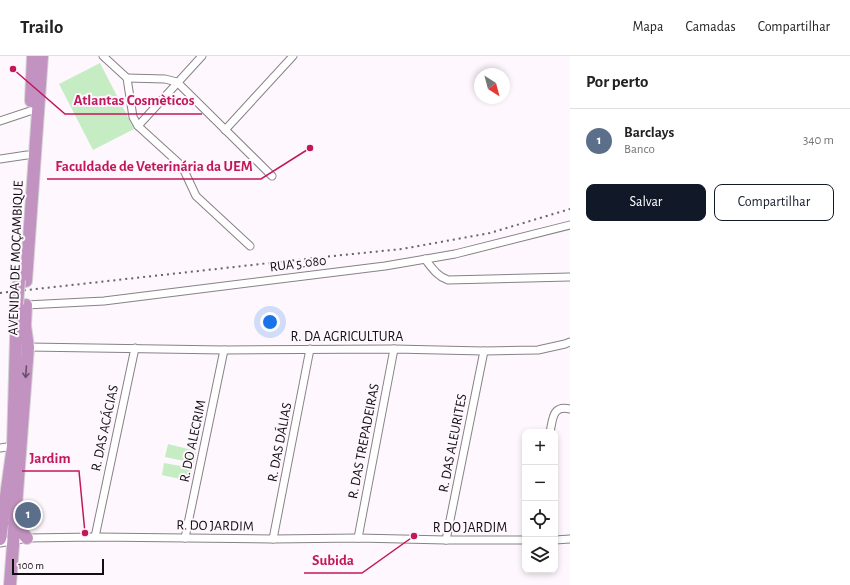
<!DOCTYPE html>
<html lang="pt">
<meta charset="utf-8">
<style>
body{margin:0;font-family:"Alegreya Sans",sans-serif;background:#f2f2f2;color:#222}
.controls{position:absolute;right:12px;bottom:12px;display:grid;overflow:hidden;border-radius:8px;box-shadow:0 2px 6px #0003}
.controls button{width:36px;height:36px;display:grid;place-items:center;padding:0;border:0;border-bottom:1px solid #e0e0e0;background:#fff;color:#222;font:20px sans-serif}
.compass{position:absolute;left:474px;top:12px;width:36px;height:36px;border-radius:50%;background:#fff;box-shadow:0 2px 6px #0003;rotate:144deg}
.scale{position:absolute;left:12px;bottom:10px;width:92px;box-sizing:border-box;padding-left:4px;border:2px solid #110f11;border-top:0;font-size:11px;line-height:14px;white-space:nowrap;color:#110f11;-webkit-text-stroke:3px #fef7fd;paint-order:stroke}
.you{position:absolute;left:270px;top:266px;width:14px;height:14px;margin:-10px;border:3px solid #fff;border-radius:50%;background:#1a73e8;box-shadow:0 0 0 6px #1a73e833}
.badge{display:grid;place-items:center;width:26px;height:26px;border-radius:50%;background:#111827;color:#fff;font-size:13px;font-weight:700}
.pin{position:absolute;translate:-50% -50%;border:2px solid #fff;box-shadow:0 1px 4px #0006}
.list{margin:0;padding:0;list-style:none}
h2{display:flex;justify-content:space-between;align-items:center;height:52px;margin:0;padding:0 16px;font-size:17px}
h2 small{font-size:13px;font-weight:400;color:#767676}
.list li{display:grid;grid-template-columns:26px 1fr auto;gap:12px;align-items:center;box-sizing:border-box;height:64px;padding:0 16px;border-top:1px solid #e0e0e0}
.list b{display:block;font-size:15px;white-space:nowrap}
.list p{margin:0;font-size:13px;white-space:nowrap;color:#767676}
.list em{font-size:13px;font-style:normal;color:#767676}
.actions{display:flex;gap:8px;padding:12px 16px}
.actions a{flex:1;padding:9px 0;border:1px solid #111827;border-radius:8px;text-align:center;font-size:14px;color:#111827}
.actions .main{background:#111827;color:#fff}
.icon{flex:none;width:22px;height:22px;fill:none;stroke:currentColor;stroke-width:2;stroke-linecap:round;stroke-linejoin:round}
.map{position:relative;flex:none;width:570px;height:529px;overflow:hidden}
header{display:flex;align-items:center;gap:24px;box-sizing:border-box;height:56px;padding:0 20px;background:#fff;border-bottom:1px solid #e0e0e0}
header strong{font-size:19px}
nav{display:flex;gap:22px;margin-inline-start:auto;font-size:14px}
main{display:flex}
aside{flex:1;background:#fff}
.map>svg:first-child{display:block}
.green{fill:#c6ecc4}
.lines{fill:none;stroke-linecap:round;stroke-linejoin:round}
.minor-casing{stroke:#888187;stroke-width:9}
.trunk-casing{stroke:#d4d4d4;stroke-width:14}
.minor{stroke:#fff;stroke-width:7}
.trunk{stroke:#c292c0;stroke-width:12}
.rail{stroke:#676366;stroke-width:2;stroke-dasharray:2 4;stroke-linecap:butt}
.trunk-bridge-casing{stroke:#d4d4d4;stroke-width:14;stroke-linecap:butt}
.trunk-bridge{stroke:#c292c0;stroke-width:12}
.oneway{stroke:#6a5068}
.labels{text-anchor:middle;stroke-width:4;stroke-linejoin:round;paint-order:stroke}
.street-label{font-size:14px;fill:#110f11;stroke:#fef7fd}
.leader{fill:none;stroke:#c2185b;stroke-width:1.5}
.callout-dot{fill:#c2185b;stroke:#fef7fd;stroke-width:1.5}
.callout-label{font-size:15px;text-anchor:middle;font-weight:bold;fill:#c2185b;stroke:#fef7fd;stroke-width:4;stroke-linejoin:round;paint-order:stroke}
</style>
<header>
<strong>Trailo</strong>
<nav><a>Mapa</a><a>Camadas</a><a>Compartilhar</a></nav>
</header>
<main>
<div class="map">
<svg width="570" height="529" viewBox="0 0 570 529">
<rect width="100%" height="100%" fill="#fef7fd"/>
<!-- green -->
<g class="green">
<polygon points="100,7 134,73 93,94 59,28"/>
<polygon points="168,388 196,395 194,407 165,401"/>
<polygon points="164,407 192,412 189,425 162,419"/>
</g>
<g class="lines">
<defs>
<g id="minor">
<polyline points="103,0 127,22 133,61 138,70 182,110 196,140 250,190"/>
<polyline points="127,22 165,23 177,26 272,120"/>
<polyline points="0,65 30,55"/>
<polyline points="138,70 202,0"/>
<polyline points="225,74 293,0"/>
<polyline points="0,103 27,99"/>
<path d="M425 203C432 212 437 220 448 224L570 221"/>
<polyline points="26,249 104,245 385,210 455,198 570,169"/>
<polyline points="28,291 224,294 394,293 484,295 538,294 565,288 570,286"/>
<path d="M550 376C553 363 552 349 570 353"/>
<polyline points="0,392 13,390"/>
<polyline points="95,481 135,292"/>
<polyline points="185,482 224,294"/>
<polyline points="358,482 394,293"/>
<polyline points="273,483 310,293"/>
<polyline points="446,484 484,295"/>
<polyline points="555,484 570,483"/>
<polyline points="0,487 27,482 95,481 273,483 358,482 446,484 525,484"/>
</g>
<g id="trunk">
<polyline points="31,45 33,0"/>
<polyline points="26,225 42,0"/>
<polyline points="14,467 27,482"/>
<polyline points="0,483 13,390 17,248"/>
<polyline points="10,529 28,291 25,270 26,249"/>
</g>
</defs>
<!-- minor casing -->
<use href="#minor" class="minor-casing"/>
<!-- trunk casing -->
<use href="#trunk" class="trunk-casing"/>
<!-- minor -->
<use href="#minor" class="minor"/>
<!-- trunk -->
<use href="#trunk" class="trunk"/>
<!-- rail -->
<polyline class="rail" points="0,237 333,200 402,193 490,177 570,153"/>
<defs>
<polyline id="trunk-bridge" points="17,248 19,224"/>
</defs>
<!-- trunk-bridge casing -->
<use href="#trunk-bridge" class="trunk-bridge-casing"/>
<!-- trunk-bridge -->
<use href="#trunk-bridge" class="trunk-bridge"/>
</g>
<!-- one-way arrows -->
<defs><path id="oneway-shaft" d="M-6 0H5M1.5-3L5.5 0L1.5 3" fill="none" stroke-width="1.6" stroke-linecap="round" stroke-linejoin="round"/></defs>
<use class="oneway" href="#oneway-shaft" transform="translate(26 316) rotate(94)"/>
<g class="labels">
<!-- street labels -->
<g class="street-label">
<text transform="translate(15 202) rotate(-88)" y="5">AVENIDA DE MOÇAMBIQUE</text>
<text transform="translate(298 207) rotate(-7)" y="5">RUA 5.080</text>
<text x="347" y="285">R. DA AGRICULTURA</text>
<text transform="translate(104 372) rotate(-78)" y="5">R. DAS ACÁCIAS</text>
<text transform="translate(192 385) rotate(-78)" y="5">R. DO ALECRIM</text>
<text transform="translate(363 385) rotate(-79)" y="5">R. DAS TREPADEIRAS</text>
<text transform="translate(279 386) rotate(-79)" y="5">R. DAS DÁLIAS</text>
<text transform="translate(452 387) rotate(-79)" y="5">R. DAS ALEURITES</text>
<text transform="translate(215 469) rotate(1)" y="5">R. DO JARDIM</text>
<text x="470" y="476">R DO JARDIM</text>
</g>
</g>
<!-- callouts -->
<path class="leader" d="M13 13L65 58H202M310 92L261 123H47M85 477L79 415H22M414 480L362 517H304"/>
<g class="callout-dot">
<circle cx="13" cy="13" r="4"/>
<circle cx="310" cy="92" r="4"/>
<circle cx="85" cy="477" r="4"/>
<circle cx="414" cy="480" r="4"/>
</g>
<g class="callout-label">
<text x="134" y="49">Atlantas Cosmèticos</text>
<text x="154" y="115">Faculdade de Veterinária da UEM</text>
<text x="50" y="407">Jardim</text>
<text x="333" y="509">Subida</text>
</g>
</svg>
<div class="controls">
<button>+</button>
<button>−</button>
<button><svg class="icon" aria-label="locate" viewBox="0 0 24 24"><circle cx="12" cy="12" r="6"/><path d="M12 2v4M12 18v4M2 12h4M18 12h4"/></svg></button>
<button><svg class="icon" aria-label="layers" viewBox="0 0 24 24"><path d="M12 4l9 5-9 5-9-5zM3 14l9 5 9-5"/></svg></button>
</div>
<svg class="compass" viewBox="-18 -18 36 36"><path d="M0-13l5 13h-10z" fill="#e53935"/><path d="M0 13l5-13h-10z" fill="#767676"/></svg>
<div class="scale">100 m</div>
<div class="you"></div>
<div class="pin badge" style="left:28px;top:459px;background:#5c6f8a">1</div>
</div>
<aside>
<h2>Por perto<small></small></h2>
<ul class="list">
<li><span class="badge" style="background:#5c6f8a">1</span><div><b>Barclays</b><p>Banco</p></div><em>340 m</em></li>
</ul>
<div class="actions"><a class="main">Salvar</a><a>Compartilhar</a></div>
</aside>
</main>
